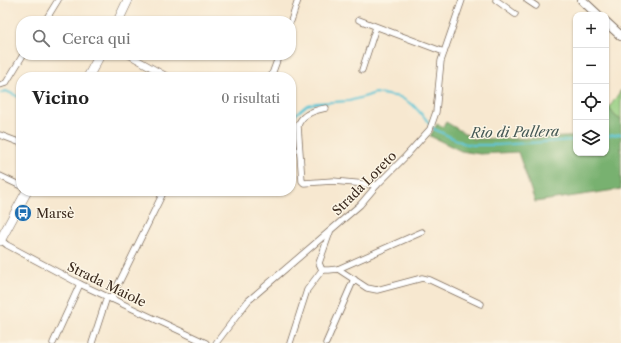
<!DOCTYPE html>
<html lang="it">
<meta charset="utf-8">
<style>
body{margin:0;font-family:"Libre Caslon Text",serif;background:#f2f2f2;color:#222}
.controls{position:absolute;right:12px;top:12px;display:grid;overflow:hidden;border-radius:8px;box-shadow:0 1px 3px #0004}
.controls button{width:36px;height:36px;display:grid;place-items:center;padding:0;border:0;border-bottom:1px solid #e0e0e0;background:#fff;color:#222;font:20px sans-serif}
.list{margin:0;padding:0;list-style:none}
h2{display:flex;justify-content:space-between;align-items:center;height:52px;margin:0;padding:0 16px;font-size:17px}
h2 small{font-size:13px;font-weight:400;color:#767676}
.icon{flex:none;width:22px;height:22px;fill:none;stroke:currentColor;stroke-width:2;stroke-linecap:round;stroke-linejoin:round}
.map{position:relative;flex:none;width:621px;height:343px;overflow:hidden}
.search{position:absolute;background:#fff;box-shadow:0 1px 3px #0004;left:16px;top:16px;width:280px;height:44px;display:flex;align-items:center;gap:10px;box-sizing:border-box;padding:0 14px;border-radius:16px;color:#767676;font-size:15px}
.panel{position:absolute;background:#fff;box-shadow:0 1px 3px #0004;left:16px;top:72px;width:280px;height:124px;border-radius:16px}
.map>svg:first-child{display:block}
.green{fill:#95ce81;stroke:#687c50}
.forest{fill:#78b16f;stroke:#5a6e46}
.lines{fill:none;stroke-linecap:round;stroke-linejoin:round}
.stream{stroke:#5bc5d6;stroke-width:2}
.street-casing{stroke:#7d6c5c;stroke-width:7}
.secondary-casing{stroke:#7d6c5c;stroke-width:10}
.primary-casing{stroke:#7d6c5c;stroke-width:10}
.street{stroke:#fff;stroke-width:5.5}
.secondary{stroke:#fff;stroke-width:8}
.primary{stroke:#fff;stroke-width:9}
.labels{text-anchor:middle;stroke-width:3;stroke-linejoin:round;paint-order:stroke}
.street-label{font-size:13px;fill:#3b2a1e;stroke:#fcf5e5}
.poi-label{font-size:13px;fill:#3b2a1e;stroke:#fcf5e5;text-anchor:start}
.water-label{font-size:14px;font-style:italic;fill:#455855;stroke:#fcf5e5}
</style>
<div class="map">
<svg width="621" height="343" viewBox="0 0 621 343">
<rect width="100%" height="100%" fill="#fcf5e5"/>
<filter id="ink" filterUnits="userSpaceOnUse"><feTurbulence type="fractalNoise" baseFrequency=".025" numOctaves="2"/><feDisplacementMap in="SourceGraphic" scale="8" xChannelSelector="R" yChannelSelector="G"/><feConvolveMatrix kernelMatrix="1 2 1 2 8 2 1 2 1" color-interpolation-filters="sRGB"/></filter>
<filter id="wash" filterUnits="userSpaceOnUse"><feTurbulence type="fractalNoise" baseFrequency=".012" numOctaves="4" result="noise"/><feDisplacementMap in="SourceGraphic" scale="16" xChannelSelector="R" yChannelSelector="G"/><feGaussianBlur stdDeviation="0.9" result="paint"/><feColorMatrix in="noise" values="0 0 0 0 0 0 0 0 0 0 0 0 0 0 0 0 0 1.4 0 .05"/><feComposite in="paint" operator="in"/></filter>
<g filter="url(#wash)">
<rect width="100%" height="100%" fill="#f7e8d0"/>
<!-- green -->
<polygon class="green" points="621,90 621,120 620,120 615,116 609,108"/>
<!-- forest -->
<polygon class="forest" points="609,108 615,116 621,120 621,189 535,202 518,152 480,154 461,151 430,136 437,124 443,127 446,122 474,139 534,138 567,137 576,135 576,153 606,153 606,115"/>
<g class="lines">
<!-- stream -->
<g class="stream">
<polyline points="0,93 6,91 21,98"/>
<polyline points="291,124 295,115 307,105 316,103 349,101 367,96 375,93 400,97 413,105 426,119 434,129 463,143 472,145 497,145 576,140"/>
<polyline points="291,130 294,148 295,185 291,188"/>
<polyline points="606,136 621,134"/>
<path d="M174 191C184 191 189 194 199 191"/>
</g>
</g>
</g>
<g filter="url(#ink)">
<g class="lines">
<defs>
<g id="street">
<polyline points="496,0 515,14"/>
<polyline points="527,0 536,6"/>
<polyline points="359,20 444,52"/>
<polyline points="45,21 58,0"/>
<polyline points="291,21 298,0"/>
<polyline points="129,55 168,77"/>
<polyline points="362,70 376,27"/>
<polyline points="271,77 279,55"/>
<polyline points="0,85 6,83 23,55"/>
<path d="M326 108C315 110 301 114 298 126L302 181 304 183 333 181 377 185"/>
<polyline points="0,135 21,143"/>
<polyline points="0,176 21,186"/>
<polyline points="1,240 7,245 80,284 206,343"/>
<polyline points="338,269 367,288 377,290 422,278 430,280 481,304"/>
<polyline points="322,270 329,270 338,269 422,232"/>
<polyline points="111,299 162,195"/>
<polyline points="53,343 80,284"/>
<polyline points="92,343 107,297"/>
<polyline points="216,343 248,301 360,205 377,185 404,158 430,129 436,112 441,61 462,0"/>
<polyline points="290,343 307,290 322,270 319,263 330,232"/>
<polyline points="326,343 354,279"/>
</g>
<g id="secondary">
<polyline points="582,0 598,15"/>
<polyline points="606,22 621,36"/>
</g>
<g id="primary">
<polyline points="118,21 128,0"/>
<polyline points="88,77 100,55"/>
<polyline points="0,241 27,191"/>
</g>
</defs>
<!-- street casing -->
<use href="#street" class="street-casing"/>
<!-- secondary casing -->
<use href="#secondary" class="secondary-casing"/>
<!-- primary casing -->
<use href="#primary" class="primary-casing"/>
<!-- street -->
<use href="#street" class="street"/>
<!-- secondary -->
<use href="#secondary" class="secondary"/>
<!-- primary -->
<use href="#primary" class="primary"/>
</g>
</g>
<!-- icons -->
<defs>
<symbol id="bus-disc" viewBox="-11 -11 22 22"><circle r="9.5" fill="#1f6fb2" stroke="#fcf5e5"/><path d="M-5-6H5V4H4V6H2V4H-2V6H-4V4H-5ZM-3.5-4V0h7V-4ZM-3.5 1.2v1.5H-2V1.2ZM2 1.2v1.5H3.5V1.2Z" fill="#fff"/></symbol>
</defs>
<g fill-rule="evenodd">
<use href="#bus-disc" x="13" y="203" width="20" height="20"/>
</g>
<g class="labels">
<!-- street labels -->
<g class="street-label">
<text transform="translate(364 183) rotate(-45)" y="5">Strada Loreto</text>
<text transform="translate(107 284) rotate(26)" y="5">Strada Maiole</text>
</g>
<!-- poi labels -->
<g class="poi-label">
<text x="36" y="218">Marsè</text>
</g>
<!-- water labels -->
<g class="water-label">
<text transform="translate(515 132) rotate(-1)" y="5">Rio di Pallera</text>
</g>
</g>
</svg>
<div class="controls">
<button>+</button>
<button>−</button>
<button><svg class="icon" aria-label="locate" viewBox="0 0 24 24"><circle cx="12" cy="12" r="6"/><path d="M12 2v4M12 18v4M2 12h4M18 12h4"/></svg></button>
<button><svg class="icon" aria-label="layers" viewBox="0 0 24 24"><path d="M12 4l9 5-9 5-9-5zM3 14l9 5 9-5"/></svg></button>
</div>
<div class="search"><svg class="icon" aria-label="search" viewBox="0 0 24 24"><circle cx="10" cy="10" r="6"/><path d="M15 15l6 6"/></svg>Cerca qui</div>
<section class="panel">
<h2>Vicino<small>0 risultati</small></h2>
<ul class="list">
</ul>
</section>
</div>
